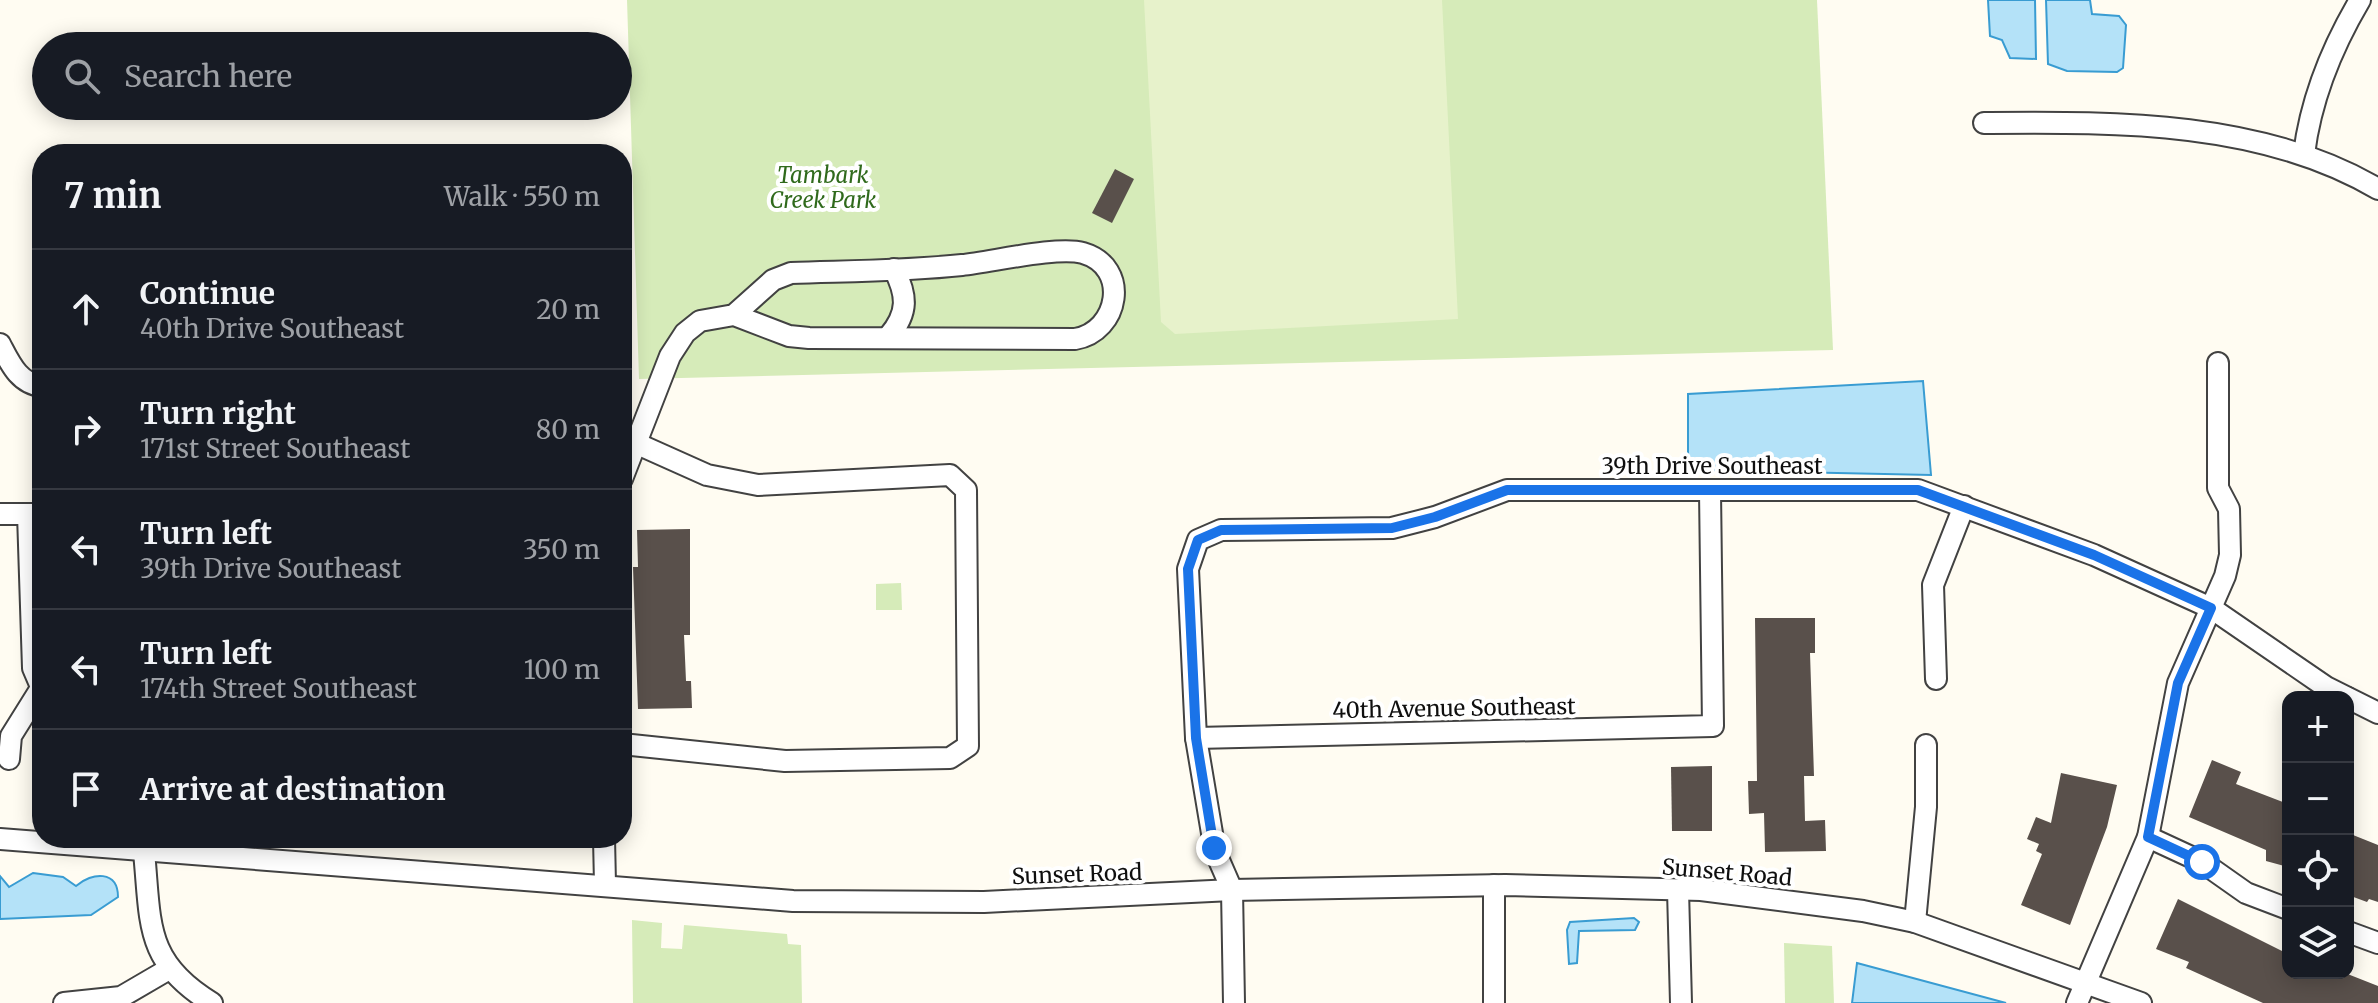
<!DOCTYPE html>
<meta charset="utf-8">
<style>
body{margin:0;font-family:Merriweather,serif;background:#242831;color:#f1f3f6}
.controls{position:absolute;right:24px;bottom:24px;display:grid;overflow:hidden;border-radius:16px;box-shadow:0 4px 20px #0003}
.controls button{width:72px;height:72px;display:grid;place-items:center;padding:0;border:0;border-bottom:2px solid #363941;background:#171b24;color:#f1f3f6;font:40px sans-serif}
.stop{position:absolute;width:24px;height:24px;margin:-18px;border:6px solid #1a73e8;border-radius:50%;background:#fff}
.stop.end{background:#1a73e8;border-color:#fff;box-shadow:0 2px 8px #0008}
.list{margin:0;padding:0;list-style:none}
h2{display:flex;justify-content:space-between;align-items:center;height:104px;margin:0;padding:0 32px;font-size:34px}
h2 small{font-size:26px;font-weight:400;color:#9ea1a6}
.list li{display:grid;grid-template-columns:52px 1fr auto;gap:24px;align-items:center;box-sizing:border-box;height:120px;padding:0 32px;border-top:2px solid #363941}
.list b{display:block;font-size:30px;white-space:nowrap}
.list p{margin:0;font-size:26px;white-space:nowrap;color:#9ea1a6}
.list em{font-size:26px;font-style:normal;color:#9ea1a6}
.icon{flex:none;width:44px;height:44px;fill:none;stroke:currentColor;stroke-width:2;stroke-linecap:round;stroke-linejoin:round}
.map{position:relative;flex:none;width:2378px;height:1003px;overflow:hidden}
.search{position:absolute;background:#171b24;box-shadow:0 4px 20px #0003;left:32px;top:32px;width:600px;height:88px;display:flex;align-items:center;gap:20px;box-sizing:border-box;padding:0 28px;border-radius:44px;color:#9ea1a6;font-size:30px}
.panel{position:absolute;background:#171b24;box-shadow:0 4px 20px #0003;left:32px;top:144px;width:600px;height:704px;border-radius:32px}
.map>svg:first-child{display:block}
.green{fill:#d6ebb9}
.pitch{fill:#e7f2cb}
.water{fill:#b4e2f8;stroke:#399cd2;stroke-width:2}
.building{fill:#59504b}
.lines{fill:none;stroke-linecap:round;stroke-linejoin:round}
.minor-casing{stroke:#424242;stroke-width:24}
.minor{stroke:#fff;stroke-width:20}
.route{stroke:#1a73e8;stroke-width:10}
.labels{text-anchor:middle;stroke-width:8;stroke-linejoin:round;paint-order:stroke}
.park-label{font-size:22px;font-style:italic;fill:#306a1c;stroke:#fff}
.street-label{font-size:22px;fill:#0f0f0f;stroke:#fff}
</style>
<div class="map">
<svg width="2378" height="1003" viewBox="0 0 2378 1003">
<rect width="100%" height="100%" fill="#fffcf2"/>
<!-- green -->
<g class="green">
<polygon points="627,0 1817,0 1833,350 639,379"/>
<polygon points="901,583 902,610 876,610 876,584"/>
<polygon points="632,920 662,923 661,948 682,949 684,925 787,934 788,944 801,945 802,1003 633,1003"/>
<polygon points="1784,943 1832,946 1834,1003 1785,1003"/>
</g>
<!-- pitch -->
<polygon class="pitch" points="1144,0 1442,0 1458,319 1175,334 1161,322"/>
<!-- water -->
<g class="water">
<polygon points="1988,0 2035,0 2036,59 2010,58 2002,40 1990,36"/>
<polygon points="2046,0 2090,0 2092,14 2119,16 2126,25 2123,68 2117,72 2067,71 2048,64"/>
<polygon points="1923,381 1931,475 1688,470 1688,394"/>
<path d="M33 873 63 877 76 886C92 872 118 870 118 897L91 915 0 919V876L9 887Z"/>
<polygon points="1634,918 1639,922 1635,930 1579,931 1577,963 1569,964 1567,930 1570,922"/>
<polygon points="1857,963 2006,1003 1852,1003"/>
</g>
<!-- building -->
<g class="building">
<polygon points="1115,169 1134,179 1112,223 1092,213"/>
<polygon points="690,529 690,635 684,635 686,681 691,681 692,708 638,709 633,567 638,567 637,530"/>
<polygon points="1755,618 1815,618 1815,653 1810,653 1814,776 1804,776 1805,821 1825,820 1826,851 1765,852 1764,813 1749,814 1748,781 1757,781"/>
<polygon points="2212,760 2241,772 2236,784 2288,804 2288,867 2266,861 2266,850 2189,817"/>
<polygon points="1712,766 1712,831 1672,831 1671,767"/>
<polygon points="2061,773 2117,785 2107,827 2070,925 2021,905 2042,854 2036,851 2039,844 2027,839 2036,817 2051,823"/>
<polygon points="2348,833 2378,845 2378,902 2369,899 2367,902 2348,895"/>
<polygon points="2178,899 2288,954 2288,973 2345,973 2378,986 2378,1003 2263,1003 2186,968 2189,962 2156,949"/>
</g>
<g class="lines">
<defs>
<g id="minor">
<path d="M1984 123C2116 122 2261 120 2378 189"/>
<path d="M2304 154C2311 98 2331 49 2360 0"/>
<path d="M889 336C909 312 907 295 894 269"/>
<path d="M0 344C10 363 19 384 42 386"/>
<polyline points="622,437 707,475 758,485 950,475 966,490 968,746 950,758 785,761 622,744"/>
<path d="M622 479 670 356 685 333 700 321 734 315 789 336 809 338 1075 339C1119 332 1131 267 1083 253 1057 246 992 262 962 265 906 271 848 271 791 273L773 280 734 315"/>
<polyline points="0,514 42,514"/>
<polyline points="28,514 33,668 42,689"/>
<polyline points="1936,679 1933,585 1964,506"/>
<polyline points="2348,698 2378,713"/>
<polyline points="1196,738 1713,726 1710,491"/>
<polyline points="9,759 11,736 41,688"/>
<polyline points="2148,837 2202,862 2246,893 2288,909"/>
<polyline points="604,838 605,884"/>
<polyline points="0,839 793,901 984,902 1232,890 1505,885 1701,890 1863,911 1915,922 2141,1003"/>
<path d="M144 852C151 923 144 962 212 1003"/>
<polyline points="1494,885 1494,1003"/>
<polyline points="1678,890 1681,1003"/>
<polyline points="1915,922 1926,807 1926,745"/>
<polyline points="2348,932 2378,943"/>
<polyline points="64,1003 121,997 169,969"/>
<polyline points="1234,1003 1232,890 1215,851 1196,738 1188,569 1198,540 1221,530 1392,528 1435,517 1507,490 1918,490 2094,555 2211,608 2326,687 2346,697"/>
<polyline points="2077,1003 2148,837 2178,683 2225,576 2230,555 2229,509 2218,488 2218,363"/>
</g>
</defs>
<!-- minor casing -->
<use href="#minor" class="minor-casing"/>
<!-- minor -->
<use href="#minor" class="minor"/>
</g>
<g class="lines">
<!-- route -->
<polyline class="route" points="1214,848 1196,738 1188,569 1198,540 1221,530 1392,528 1435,517 1507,490 1918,490 2094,555 2211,608 2178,683 2148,837 2202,862"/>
</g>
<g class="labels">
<!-- park labels -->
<g class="park-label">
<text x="823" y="183">Tambark<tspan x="823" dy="25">Creek Park</tspan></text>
</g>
<!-- street labels -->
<g class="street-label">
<text x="1712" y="474">39th Drive Southeast</text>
<text transform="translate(1454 708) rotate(-1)" y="8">40th Avenue Southeast</text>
<text transform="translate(1727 872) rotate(5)" y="8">Sunset Road</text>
<text transform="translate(1077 874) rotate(-2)" y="8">Sunset Road</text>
</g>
</g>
</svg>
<div class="controls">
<button>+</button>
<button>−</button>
<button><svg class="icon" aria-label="locate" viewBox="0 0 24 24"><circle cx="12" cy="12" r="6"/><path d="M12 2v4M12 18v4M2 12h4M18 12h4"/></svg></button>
<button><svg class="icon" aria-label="layers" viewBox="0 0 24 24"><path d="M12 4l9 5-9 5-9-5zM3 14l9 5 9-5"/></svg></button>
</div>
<div class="stop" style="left:2202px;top:862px"></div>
<div class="stop end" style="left:1214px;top:848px"></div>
<div class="search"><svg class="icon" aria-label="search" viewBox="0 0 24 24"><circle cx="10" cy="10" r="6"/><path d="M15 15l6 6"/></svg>Search here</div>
<section class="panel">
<h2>7 min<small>Walk · 550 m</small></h2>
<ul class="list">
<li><svg class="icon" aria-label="ahead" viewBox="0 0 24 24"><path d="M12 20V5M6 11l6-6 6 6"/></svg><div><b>Continue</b><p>40th Drive Southeast</p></div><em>20 m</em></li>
<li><svg class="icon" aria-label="right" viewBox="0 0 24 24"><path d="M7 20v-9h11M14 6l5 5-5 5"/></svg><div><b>Turn right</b><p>171st Street Southeast</p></div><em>80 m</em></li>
<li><svg class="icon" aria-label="left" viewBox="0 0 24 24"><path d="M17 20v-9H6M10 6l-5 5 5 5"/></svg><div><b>Turn left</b><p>39th Drive Southeast</p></div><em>350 m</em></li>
<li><svg class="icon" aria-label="left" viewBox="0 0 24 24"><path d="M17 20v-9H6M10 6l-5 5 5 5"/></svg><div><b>Turn left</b><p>174th Street Southeast</p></div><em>100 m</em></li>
<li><svg class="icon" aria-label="arrive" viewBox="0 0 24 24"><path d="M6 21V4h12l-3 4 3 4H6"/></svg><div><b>Arrive at destination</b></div></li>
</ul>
</section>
</div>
